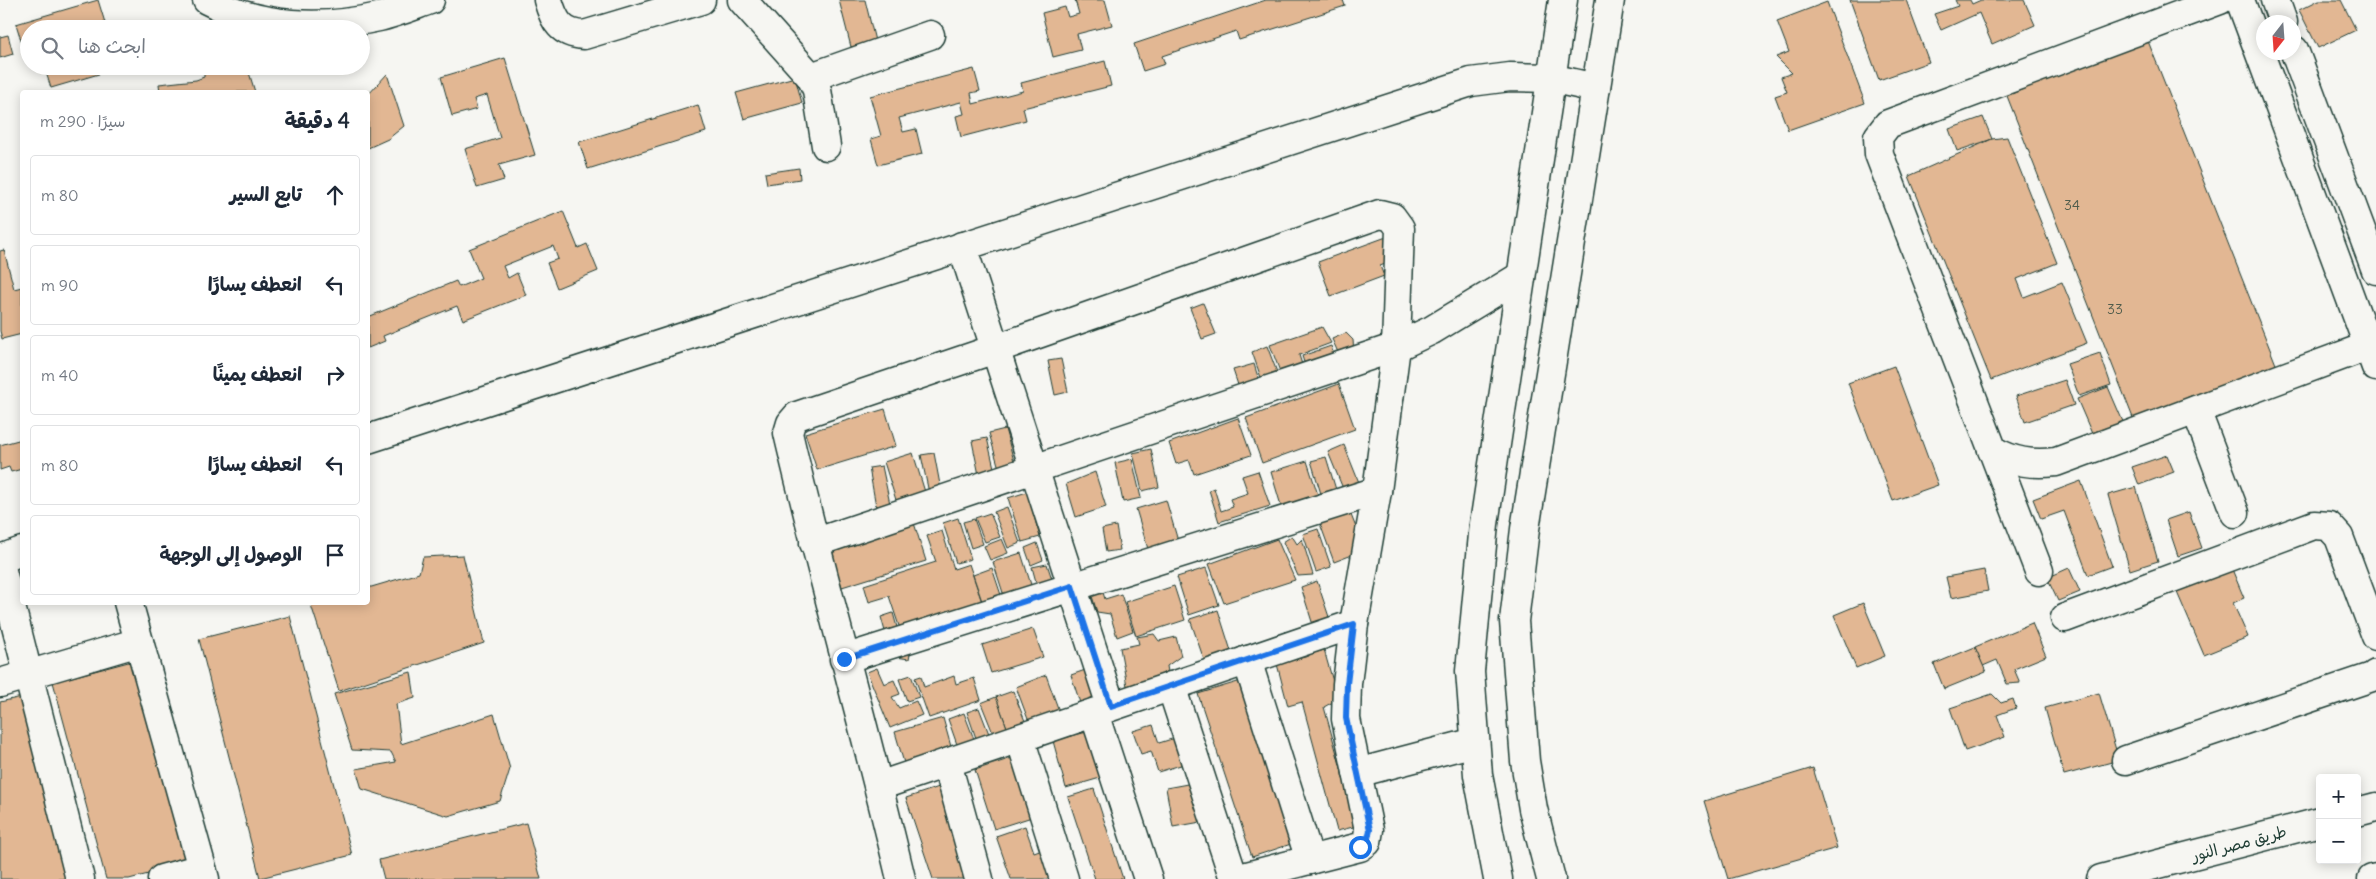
<!DOCTYPE html>
<html lang="ar">
<meta charset="utf-8">
<style>
body{margin:0;font-family:Delius,"Playpen Sans Arabic",sans-serif;background:#f6f6f7;color:#1f2937;direction:rtl}
.controls{position:absolute;right:15px;bottom:15px;display:grid;overflow:hidden;border-radius:5px;box-shadow:0 2px 12px #0003}
.controls button{width:45px;height:45px;display:grid;place-items:center;padding:0;border:0;border-bottom:1px solid #e0e1e3;background:#fff;color:#1f2937;font:25px sans-serif}
.compass{position:absolute;left:2256px;top:15px;width:45px;height:45px;border-radius:50%;background:#fff;box-shadow:0 2px 12px #0003;rotate:197deg}
.stop{position:absolute;width:15px;height:15px;margin:-11px;border:4px solid #1a73e8;border-radius:50%;background:#fff}
.stop.end{background:#1a73e8;border-color:#fff;box-shadow:0 1px 5px #0008}
.list{margin:0;padding:0;list-style:none}
h2{display:flex;justify-content:space-between;align-items:center;height:65px;margin:0;padding:0 20px;font-size:21px}
h2 small{font-size:16px;font-weight:400;color:#747a83}
.list li{display:grid;grid-template-columns:32px 1fr auto;gap:15px;align-items:center;box-sizing:border-box;height:80px;margin:0 10px 10px;padding:0 10px;border:1px solid #e0e1e3;border-radius:5px}
.list b{display:block;font-size:19px;white-space:nowrap}
.list em{font-size:16px;font-style:normal;color:#747a83}
.icon{flex:none;width:28px;height:28px;fill:none;stroke:currentColor;stroke-width:2;stroke-linecap:round;stroke-linejoin:round}
.map{position:relative;flex:none;width:2376px;height:879px;overflow:hidden;direction:ltr}
.search{position:absolute;background:#fff;box-shadow:0 2px 12px #0003;left:20px;top:20px;width:350px;height:55px;display:flex;align-items:center;gap:12px;box-sizing:border-box;padding:0 18px;border-radius:28px;color:#747a83;font-size:19px}
.panel{position:absolute;background:#fff;box-shadow:0 2px 12px #0003;left:20px;top:90px;width:350px;height:515px;border-radius:5px;direction:rtl}
.map>svg:first-child{display:block}
.building{fill:#e2b793;stroke:#1f3d34}
.lines{fill:none;stroke-linecap:round;stroke-linejoin:round}
.minor-casing{stroke:#1f3d34;stroke-width:31}
.minor{stroke:#f6f6f2;stroke-width:28}
.route{stroke:#1a73e8;stroke-width:6}
.labels{text-anchor:middle;stroke-width:5;stroke-linejoin:round;paint-order:stroke}
.number-label{font-size:14px;fill:#505c4c}
.street-label{font-size:16px;fill:#1f3d34;stroke:#f6f6f2}
</style>
<div class="map">
<svg width="2376" height="879" viewBox="0 0 2376 879">
<rect width="100%" height="100%" fill="#f6f6f2"/>
<filter id="ink" filterUnits="userSpaceOnUse"><feTurbulence type="fractalNoise" baseFrequency=".02" numOctaves="2"/><feDisplacementMap in="SourceGraphic" scale="10" xChannelSelector="R" yChannelSelector="G"/><feConvolveMatrix kernelMatrix="1 2 1 2 8 2 1 2 1" color-interpolation-filters="sRGB"/></filter>
<g filter="url(#ink)">
<!-- building -->
<g class="building">
<polygon points="98,0 106,26 98,29 29,29 29,52 25,53 16,24"/>
<polygon points="839,0 865,0 875,41 851,47"/>
<polygon points="1075,0 1105,0 1112,25 1077,34 1081,50 1053,57 1042,13 1065,7 1068,17 1079,14"/>
<polygon points="1266,0 1343,0 1345,6 1239,40 1236,31 1162,56 1165,64 1143,71 1134,44"/>
<polygon points="1850,0 1906,0 1929,62 1879,80"/>
<polygon points="1955,0 1970,0 1972,4 1981,0 2024,0 2035,25 1992,44 1979,13 1941,30 1934,14 1958,6"/>
<polygon points="2319,0 2341,0 2356,30 2318,48 2299,10"/>
<polygon points="1827,2 1865,103 1788,130 1775,96 1787,92 1781,77 1792,73 1776,57 1789,52 1777,21"/>
<polygon points="8,35 13,54 0,58 0,37"/>
<polygon points="2146,36 2279,372 2135,423 2007,96"/>
<polygon points="505,58 535,155 499,165 504,180 477,188 465,149 500,138 487,95 474,99 477,109 452,116 441,77"/>
<polygon points="1105,61 1111,86 1023,108 1026,120 961,137 956,116 964,114 961,102 899,118 903,132 916,129 922,154 878,165 871,139 881,136 870,96 974,69 980,91 971,93 973,104 1023,91 1021,83"/>
<polygon points="44,66 126,66 51,88"/>
<polygon points="204,66 247,66 255,92 160,92 159,84 196,80 204,77"/>
<polygon points="387,74 404,126 388,139 368,148 368,95"/>
<polygon points="795,77 802,103 744,119 736,93"/>
<polygon points="698,105 706,132 588,169 579,142"/>
<polygon points="1983,117 1992,139 1957,151 1949,129"/>
<polygon points="2007,137 2057,263 2017,279 2024,297 2062,282 2087,343 1991,380 1909,176 1992,139"/>
<polygon points="799,168 800,179 767,184 765,173"/>
<polygon points="563,211 578,248 587,244 598,271 557,288 547,263 558,259 553,246 503,266 508,278 517,273 526,295 463,320 457,306 383,336 385,341 368,348 368,317 456,281 459,287 481,278 469,249"/>
<polygon points="1389,236 1398,259 1380,266 1384,276 1331,296 1318,262"/>
<polygon points="4,250 14,289 22,287 22,334 2,339 0,331 0,251"/>
<polygon points="1203,303 1216,334 1202,339 1190,308"/>
<polygon points="1322,327 1331,343 1299,355 1305,374 1282,377 1270,345"/>
<polygon points="1346,333 1353,340 1354,353 1341,359 1332,339"/>
<polygon points="1267,346 1280,380 1264,386 1252,352"/>
<polygon points="1331,346 1336,362 1307,372 1302,356"/>
<polygon points="2100,353 2111,385 2079,396 2067,364"/>
<polygon points="1061,359 1068,392 1055,395 1048,361"/>
<polygon points="1254,364 1261,387 1241,394 1233,370"/>
<polygon points="1894,366 1938,485 1893,501 1848,383"/>
<polygon points="2065,380 2074,405 2025,422 2016,396"/>
<polygon points="1339,384 1355,429 1262,463 1246,418"/>
<polygon points="2108,387 2127,431 2096,443 2077,399"/>
<polygon points="885,409 896,446 817,470 805,433"/>
<polygon points="1238,418 1251,455 1194,474 1189,460 1176,464 1169,443"/>
<polygon points="1005,429 1016,468 1000,472 989,433"/>
<polygon points="987,438 995,472 979,475 972,441"/>
<polygon points="22,439 22,469 11,472 9,467 0,470 0,445"/>
<polygon points="1344,445 1360,485 1344,491 1328,452"/>
<polygon points="1151,449 1159,487 1142,491 1133,453"/>
<polygon points="913,453 925,492 896,500 884,462"/>
<polygon points="934,453 941,490 929,493 921,455"/>
<polygon points="2167,455 2174,472 2139,485 2132,467"/>
<polygon points="1326,457 1337,493 1322,497 1311,461"/>
<polygon points="1132,459 1141,498 1123,502 1115,463"/>
<polygon points="1307,461 1319,498 1282,509 1271,472"/>
<polygon points="882,466 890,504 876,506 869,468"/>
<polygon points="1258,471 1270,506 1219,522 1209,490 1214,488 1221,511 1233,507 1230,499 1248,493 1242,476"/>
<polygon points="1095,472 1106,507 1076,517 1066,484"/>
<polygon points="2081,481 2112,566 2088,575 2064,511 2041,519 2033,499"/>
<polygon points="2136,487 2158,561 2130,570 2108,495"/>
<polygon points="1027,492 1040,537 1022,542 1008,498"/>
<polygon points="1166,500 1178,541 1148,549 1136,509"/>
<polygon points="1007,507 1020,543 1008,548 994,512"/>
<polygon points="1349,510 1365,550 1334,562 1319,521"/>
<polygon points="2189,512 2202,548 2178,556 2166,520"/>
<polygon points="990,513 1000,537 985,542 975,518"/>
<polygon points="958,518 971,559 956,563 943,523"/>
<polygon points="974,519 983,544 971,548 963,522"/>
<polygon points="914,523 926,561 842,587 830,551"/>
<polygon points="1116,526 1120,550 1106,552 1102,529"/>
<polygon points="1318,529 1331,567 1316,572 1303,534"/>
<polygon points="942,531 954,569 969,564 984,608 902,635 889,596 869,602 864,585 936,562 927,536"/>
<polygon points="1292,536 1297,544 1302,539 1313,575 1298,576 1283,542"/>
<polygon points="1002,539 1008,553 990,560 984,546"/>
<polygon points="1277,539 1295,580 1224,603 1209,564"/>
<polygon points="1037,543 1043,560 1031,565 1025,548"/>
<polygon points="1021,553 1033,591 1005,599 993,562"/>
<polygon points="463,555 484,643 339,691 311,605 316,602 368,602 368,588 419,573 423,557"/>
<polygon points="1047,564 1055,588 1039,593 1032,567"/>
<polygon points="2231,567 2244,598 2233,603 2248,637 2204,655 2176,590"/>
<polygon points="992,568 1003,601 984,607 973,575"/>
<polygon points="1206,568 1219,605 1189,615 1177,577"/>
<polygon points="2069,568 2080,592 2058,601 2047,578"/>
<polygon points="1984,570 1988,591 1951,598 1946,577"/>
<polygon points="1317,581 1330,620 1313,625 1301,587"/>
<polygon points="1101,586 1105,599 1121,594 1133,631 1117,637 1110,614 1097,612 1090,590"/>
<polygon points="1174,586 1185,620 1136,636 1125,602"/>
<polygon points="1863,603 1885,656 1856,668 1834,615"/>
<polygon points="1218,610 1231,651 1204,660 1190,619"/>
<polygon points="893,613 898,631 886,635 881,617"/>
<polygon points="290,616 352,855 260,878 199,639"/>
<polygon points="2032,623 2046,656 2014,669 2020,683 2007,684 1997,660 1983,666 1975,647"/>
<polygon points="1033,629 1043,657 991,673 982,645"/>
<polygon points="1154,634 1159,641 1176,637 1181,656 1167,666 1169,678 1127,686 1120,648 1139,644 1137,637"/>
<polygon points="1312,646 1314,653 1324,650 1338,699 1324,707 1357,826 1337,831 1302,702 1288,706 1277,664 1309,656 1307,647"/>
<polygon points="1975,647 1986,672 1944,689 1934,664"/>
<polygon points="911,648 909,659 896,657"/>
<polygon points="136,660 191,863 129,879 106,879 53,682"/>
<polygon points="877,668 884,684 894,680 900,694 892,697 899,708 916,701 922,715 890,728 867,672"/>
<polygon points="1091,668 1101,699 1081,706 1071,675"/>
<polygon points="411,672 415,698 396,704 401,744 494,714 510,769 500,801 448,816 362,789 356,769 396,762 391,752 352,750 334,694"/>
<polygon points="911,675 919,697 907,701 899,679"/>
<polygon points="1046,675 1059,711 1029,722 1016,687"/>
<polygon points="921,676 924,687 954,676 956,684 974,678 981,700 929,718 915,678"/>
<polygon points="1241,681 1294,843 1252,857 1198,694"/>
<polygon points="1013,691 1027,726 1009,733 996,697"/>
<polygon points="2099,693 2119,760 2064,775 2045,708"/>
<polygon points="1992,694 2001,703 2013,699 2016,708 1997,715 2005,737 1965,751 1950,708"/>
<polygon points="26,696 71,879 0,879 0,702"/>
<polygon points="996,697 1009,733 995,738 981,703"/>
<polygon points="979,708 991,739 978,744 967,712"/>
<polygon points="964,713 977,747 960,753 948,719"/>
<polygon points="943,718 953,754 906,770 895,732"/>
<polygon points="1153,725 1159,743 1175,738 1184,764 1158,772 1151,751 1141,754 1133,731"/>
<polygon points="1094,730 1107,776 1066,788 1053,741"/>
<polygon points="1015,757 1035,816 994,829 975,770"/>
<polygon points="1813,768 1837,848 1728,879 1704,801"/>
<polygon points="1193,783 1201,822 1173,827 1166,788"/>
<polygon points="942,786 973,879 933,879 906,798"/>
<polygon points="1094,789 1123,879 1095,879 1068,797"/>
<polygon points="526,823 541,879 384,879 379,860"/>
<polygon points="1025,826 1034,852 1045,848 1056,879 1011,879 996,836"/>
</g>
<g class="lines">
<defs>
<g id="minor">
<path d="M207 0C259 28 322 30 379 17 396 13 413 6 430 0"/>
<path d="M548 0C554 21 561 34 584 35L701 0"/>
<polyline points="742,0 811,77 817,90 826,146"/>
<polyline points="2240,0 2376,367"/>
<polyline points="2275,0 2283,22"/>
<polyline points="2294,50 2376,270"/>
<polyline points="811,77 930,35"/>
<polyline points="962,246 1111,706"/>
<polyline points="2196,410 2235,513"/>
<polyline points="368,439 1471,82 1510,77 1550,78 1596,88"/>
<path d="M1992 450C2014 462 2031 465 2056 462L2368 346"/>
<polyline points="814,543 1396,347 1432,330 1521,276"/>
<polyline points="0,559 22,551"/>
<polyline points="0,563 80,879"/>
<polyline points="2039,571 1879,154 1878,137 1888,124 2220,0"/>
<polyline points="128,602 205,879"/>
<polyline points="2065,618 2314,525 2329,526 2339,537 2376,636"/>
<polyline points="844,659 1377,491"/>
<polyline points="1247,660 1310,860"/>
<polyline points="0,683 139,642"/>
<polyline points="1171,686 1234,879"/>
<polyline points="1094,713 1148,879"/>
<polyline points="1020,738 1064,879"/>
<polyline points="2126,760 2372,677 2376,674"/>
<polyline points="947,763 979,879"/>
<polyline points="1357,773 1475,742"/>
<polyline points="879,786 1354,624"/>
<polyline points="2357,812 2376,807"/>
<polyline points="162,879 202,868"/>
<path d="M901 879C866 730 823 582 788 433L791 423 797 416 995 349 1380 214 1392 217 1400 228 1396 347 1377 491 1354 624 1347 684 1346 719 1369 830 1367 842 1360 847 1235 879"/>
<polyline points="1498,879 1478,775 1470,671 1484,524 1563,0"/>
<polyline points="1551,879 1533,809 1525,761 1514,621 1525,529 1610,0"/>
<polyline points="2101,879 2320,822"/>
<polyline points="2372,879 2376,878"/>
</g>
</defs>
<!-- minor casing -->
<use href="#minor" class="minor-casing"/>
<!-- minor -->
<use href="#minor" class="minor"/>
</g>
</g>
<g class="lines" filter="url(#ink)">
<!-- route -->
<polyline class="route" points="844,659 1072,586 1111,706 1354,624 1347,684 1346,718 1370,830 1367,842 1360,847"/>
</g>
<g class="labels">
<!-- number labels -->
<g class="number-label">
<text x="2072" y="210">34</text>
<text x="2115" y="314">33</text>
</g>
<!-- street labels -->
<g class="street-label">
<text transform="translate(2239 843) rotate(-15)" y="6">طريق مصر النور</text>
</g>
</g>
</svg>
<div class="controls">
<button>+</button>
<button>−</button>
</div>
<svg class="compass" viewBox="-18 -18 36 36"><path d="M0-13l5 13h-10z" fill="#e53935"/><path d="M0 13l5-13h-10z" fill="#747a83"/></svg>
<div class="stop" style="left:1360px;top:847px"></div>
<div class="stop end" style="left:844px;top:659px"></div>
<div class="search"><svg class="icon" aria-label="search" viewBox="0 0 24 24"><circle cx="10" cy="10" r="6"/><path d="M15 15l6 6"/></svg>ابحث هنا</div>
<section class="panel">
<h2>4 دقيقة<small>سيرًا · 290 m</small></h2>
<ul class="list">
<li><svg class="icon" aria-label="ahead" viewBox="0 0 24 24"><path d="M12 20V5M6 11l6-6 6 6"/></svg><div><b>تابع السير</b></div><em>80 m</em></li>
<li><svg class="icon" aria-label="left" viewBox="0 0 24 24"><path d="M17 20v-9H6M10 6l-5 5 5 5"/></svg><div><b>انعطف يسارًا</b></div><em>90 m</em></li>
<li><svg class="icon" aria-label="right" viewBox="0 0 24 24"><path d="M7 20v-9h11M14 6l5 5-5 5"/></svg><div><b>انعطف يمينًا</b></div><em>40 m</em></li>
<li><svg class="icon" aria-label="left" viewBox="0 0 24 24"><path d="M17 20v-9H6M10 6l-5 5 5 5"/></svg><div><b>انعطف يسارًا</b></div><em>80 m</em></li>
<li><svg class="icon" aria-label="arrive" viewBox="0 0 24 24"><path d="M6 21V4h12l-3 4 3 4H6"/></svg><div><b>الوصول إلى الوجهة</b></div></li>
</ul>
</section>
</div>
